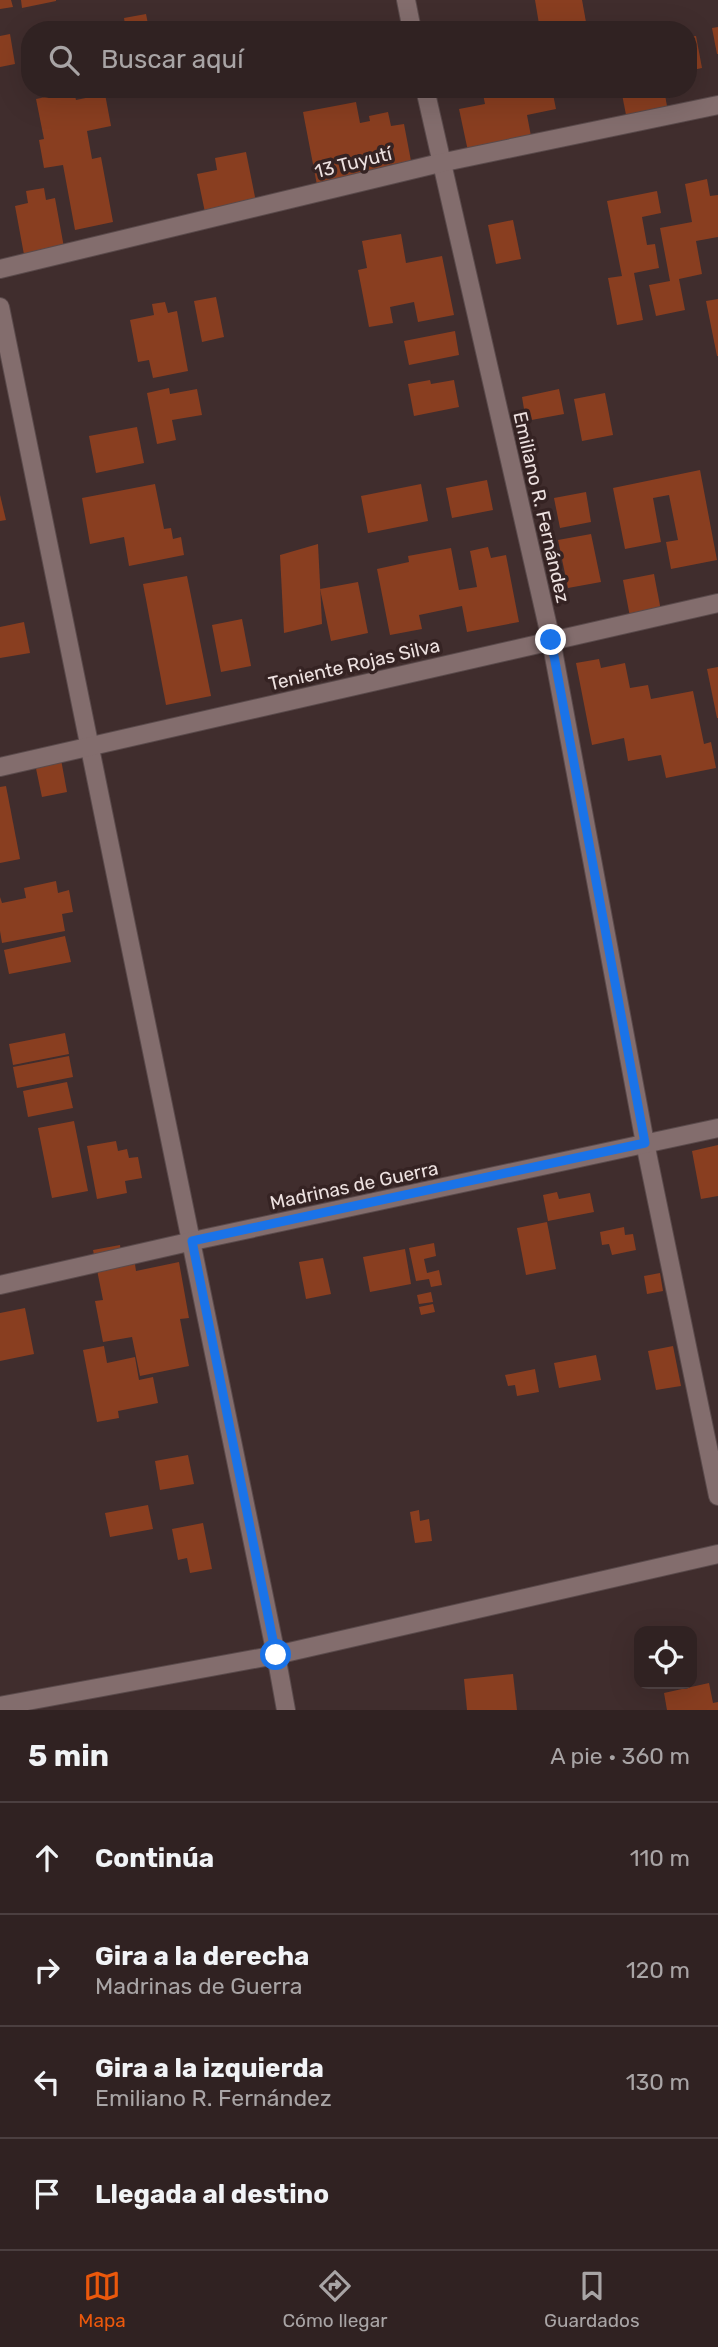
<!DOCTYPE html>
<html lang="es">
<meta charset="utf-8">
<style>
body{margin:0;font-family:Rubik,sans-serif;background:#3c2f2f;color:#f1f3f6}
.controls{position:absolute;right:21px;bottom:21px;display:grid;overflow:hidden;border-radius:14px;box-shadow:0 7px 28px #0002}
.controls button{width:63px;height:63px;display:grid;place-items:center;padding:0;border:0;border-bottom:2px solid #4b3f40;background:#302222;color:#f1f3f6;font:35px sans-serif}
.stop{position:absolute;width:21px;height:21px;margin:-16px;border:5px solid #1a73e8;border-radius:50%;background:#fff}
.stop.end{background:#1a73e8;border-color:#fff;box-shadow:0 2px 7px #0008}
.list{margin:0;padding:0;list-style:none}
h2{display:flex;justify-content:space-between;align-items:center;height:91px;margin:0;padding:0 28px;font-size:30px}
h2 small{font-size:23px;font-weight:400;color:#a8a4a5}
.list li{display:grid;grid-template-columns:46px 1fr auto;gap:21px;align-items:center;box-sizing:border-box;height:112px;padding:0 28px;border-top:2px solid #4b3f40}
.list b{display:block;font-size:26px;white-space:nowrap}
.list p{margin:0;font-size:23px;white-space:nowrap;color:#a8a4a5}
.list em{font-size:23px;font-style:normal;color:#a8a4a5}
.icon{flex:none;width:38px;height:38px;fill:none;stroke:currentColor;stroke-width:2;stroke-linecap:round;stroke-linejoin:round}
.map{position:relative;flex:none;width:718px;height:1710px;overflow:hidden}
.search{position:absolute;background:#302222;box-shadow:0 7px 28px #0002;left:21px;right:21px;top:21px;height:77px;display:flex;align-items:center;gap:18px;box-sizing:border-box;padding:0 24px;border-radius:28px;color:#a8a4a5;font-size:26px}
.sheet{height:539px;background:#302222}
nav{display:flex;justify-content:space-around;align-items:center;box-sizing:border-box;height:98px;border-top:2px solid #4b3f40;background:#302222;font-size:19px;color:#a8a4a5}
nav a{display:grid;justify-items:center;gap:4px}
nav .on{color:#ea580c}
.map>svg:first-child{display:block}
.building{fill:#893e20}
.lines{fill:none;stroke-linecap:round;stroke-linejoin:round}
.minor-casing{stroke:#5a4a4b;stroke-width:20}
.minor{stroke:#836d6d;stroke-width:18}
.route{stroke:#1a73e8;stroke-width:9}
.labels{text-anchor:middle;stroke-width:7;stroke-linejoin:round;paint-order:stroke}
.street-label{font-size:19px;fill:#ede1e0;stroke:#352323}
</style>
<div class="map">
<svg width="718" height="1710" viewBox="0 0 718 1710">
<rect width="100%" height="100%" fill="#402d2d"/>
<!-- building -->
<g class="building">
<polygon points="0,0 11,0 13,7 0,9"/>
<polygon points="21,0 56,0 56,1 22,8"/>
<polygon points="535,0 582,0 586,22 540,30"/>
<polygon points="146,14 149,29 126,30 124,18"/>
<polygon points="718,27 718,54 717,54 712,28"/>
<polygon points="10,34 15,64 0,67 0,36"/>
<polygon points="696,36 702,68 688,71 688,37"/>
<polygon points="359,89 390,89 390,91 360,96"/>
<polygon points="482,89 552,89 556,109 527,115 534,152 469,156 459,109 485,104"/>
<polygon points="621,89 664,89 668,112 627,120"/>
<polygon points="74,91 76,100 105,94 111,126 87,131 92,159 101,157 113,222 75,230 63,165 44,168 39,140 44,139 36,99"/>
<polygon points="356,102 360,123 370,121 369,116 388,112 391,126 404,124 411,161 389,165 393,184 368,189 317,185 303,112"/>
<polygon points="246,152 258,212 207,222 197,174 217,170 215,158"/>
<polygon points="707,179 710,196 718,195 718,237 696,241 702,274 679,279 685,310 656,316 649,285 670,281 660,228 692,222 685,184"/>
<polygon points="44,188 46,200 55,198 65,253 25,260 15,206 28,203 26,191"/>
<polygon points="657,191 661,213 642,217 647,245 655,244 659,268 634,273 643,320 617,325 608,278 622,276 607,201"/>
<polygon points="513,220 521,259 496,264 488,225"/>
<polygon points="401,234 406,263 442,256 454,315 418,322 414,302 390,307 393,323 369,327 358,270 367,268 362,241"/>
<polygon points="216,297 224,337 202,342 194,301"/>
<polygon points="718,299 718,356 717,356 706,301"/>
<polygon points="165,302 168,313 177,311 188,371 153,378 149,360 138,362 130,320 154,315 152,304"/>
<polygon points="455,331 459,355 409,365 404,341"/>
<polygon points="430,380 431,384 454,380 459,407 414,416 408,384"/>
<polygon points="169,388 170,394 197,389 202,415 172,420 176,440 157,444 147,393"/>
<polygon points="559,389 564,414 526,421 522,397"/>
<polygon points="605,393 613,435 582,441 574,399"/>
<polygon points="137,427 144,463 96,473 89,436"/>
<polygon points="700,470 717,560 671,569 666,542 678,540 669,495 653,498 661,542 625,549 613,488"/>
<polygon points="487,480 493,510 452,518 446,488"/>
<polygon points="155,484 164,529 171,528 173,539 181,537 184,555 129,566 124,537 90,544 82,498"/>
<polygon points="421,484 428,521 368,533 361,496"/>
<polygon points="586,492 591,522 560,528 554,498"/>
<polygon points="0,495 6,520 0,521"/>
<polygon points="591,534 601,582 568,588 558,540"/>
<polygon points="318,544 322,624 284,633 280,555"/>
<polygon points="488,547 491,558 506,555 519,622 467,632 462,606 419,615 422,629 390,635 377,569 409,562 408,556 451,548 459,590 477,587 470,551"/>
<polygon points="654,574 661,611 630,617 623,580"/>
<polygon points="187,576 211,696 166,705 143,584"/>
<polygon points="358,582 368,633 331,641 320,589"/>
<polygon points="242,619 251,666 221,672 212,625"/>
<polygon points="24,622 30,653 0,658 0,627"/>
<polygon points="599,659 601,668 625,663 630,688 648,685 651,699 693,691 704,744 711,742 716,768 666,778 661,755 628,761 624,738 592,745 576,663"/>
<polygon points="718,667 718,718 717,718 707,669"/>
<polygon points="60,754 67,792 42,797 34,759"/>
<polygon points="6,786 20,859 0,863 0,787"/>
<polygon points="56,881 58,893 69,890 73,912 62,914 65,931 2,943 0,931 0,897 2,903 26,898 24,888"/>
<polygon points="65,936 71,962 9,974 4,950"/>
<polygon points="65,1033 69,1054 13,1065 9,1044"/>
<polygon points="69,1056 73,1077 17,1088 13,1067"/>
<polygon points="67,1082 73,1108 28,1117 23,1091"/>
<polygon points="74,1121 88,1191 52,1198 38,1128"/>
<polygon points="116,1141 118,1151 127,1149 129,1158 138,1157 142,1178 125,1181 127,1193 97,1199 87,1146"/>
<polygon points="718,1145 718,1196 701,1199 692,1151"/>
<polygon points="557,1192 559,1199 590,1193 594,1212 548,1221 543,1195"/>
<polygon points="547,1222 556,1269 526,1275 517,1228"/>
<polygon points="624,1227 625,1235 633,1234 636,1250 612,1255 609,1244 602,1245 600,1232"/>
<polygon points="434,1243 436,1256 424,1259 427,1273 439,1270 442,1285 431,1287 429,1279 416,1281 409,1248"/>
<polygon points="120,1245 121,1253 133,1251 136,1271 179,1262 189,1318 180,1319 189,1366 140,1376 132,1337 103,1342 95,1301 103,1300 93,1250"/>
<polygon points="405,1249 411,1284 370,1292 363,1257"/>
<polygon points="323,1258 331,1294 306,1299 299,1262"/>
<polygon points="660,1273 663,1291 647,1294 644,1276"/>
<polygon points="431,1292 433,1302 419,1304 417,1295"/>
<polygon points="433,1304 435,1312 421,1315 419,1307"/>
<polygon points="25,1308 34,1354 0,1361 0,1313"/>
<polygon points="104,1346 107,1363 135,1357 139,1380 153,1377 158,1403 118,1411 119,1418 97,1422 83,1350"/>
<polygon points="673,1346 681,1386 656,1390 648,1351"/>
<polygon points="596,1355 601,1380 559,1388 554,1363"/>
<polygon points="535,1369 539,1392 517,1396 515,1385 508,1386 505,1375"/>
<polygon points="188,1455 194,1484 160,1490 155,1461"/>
<polygon points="148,1505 153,1529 110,1537 105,1513"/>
<polygon points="419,1510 420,1521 429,1519 432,1541 415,1543 410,1512"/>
<polygon points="203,1523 212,1569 190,1573 187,1558 178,1560 172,1529"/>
<polygon points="513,1674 517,1710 467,1710 464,1679"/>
<polygon points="709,1683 713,1703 718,1702 718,1710 667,1710 664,1693"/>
</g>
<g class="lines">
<defs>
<g id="minor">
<polyline points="406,0 412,30"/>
<polyline points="425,89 551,640 645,1143 718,1496"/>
<polyline points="0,269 440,163 718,105"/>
<path d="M0 307C90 757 185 1205 276 1655L718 1554"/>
<polyline points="0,767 718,603"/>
<polyline points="0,1285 193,1241 718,1128"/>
<polyline points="0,1706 276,1655 286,1710"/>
</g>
</defs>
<!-- minor casing -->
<use href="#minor" class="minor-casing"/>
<!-- minor -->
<use href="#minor" class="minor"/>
</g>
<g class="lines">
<!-- route -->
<polyline class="route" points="276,1655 192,1241 645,1143 551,640"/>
</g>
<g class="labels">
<!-- street labels -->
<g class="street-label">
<text transform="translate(353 162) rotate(-14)" y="7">13 Tuyutí</text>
<text transform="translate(542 507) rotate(77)" y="7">Emiliano R. Fernández</text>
<text transform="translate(354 664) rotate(-13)" y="7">Teniente Rojas Silva</text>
<text transform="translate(354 1185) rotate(-12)" y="7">Madrinas de Guerra</text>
</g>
</g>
</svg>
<div class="controls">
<button><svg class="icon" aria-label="locate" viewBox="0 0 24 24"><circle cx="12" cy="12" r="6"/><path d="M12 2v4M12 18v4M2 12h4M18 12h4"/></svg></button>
</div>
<div class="stop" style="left:276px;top:1655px"></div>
<div class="stop end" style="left:551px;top:640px"></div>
<div class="search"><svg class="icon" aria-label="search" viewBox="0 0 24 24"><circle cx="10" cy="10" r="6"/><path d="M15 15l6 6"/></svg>Buscar aquí</div>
</div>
<section class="sheet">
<h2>5 min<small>A pie · 360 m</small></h2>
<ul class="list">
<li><svg class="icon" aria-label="ahead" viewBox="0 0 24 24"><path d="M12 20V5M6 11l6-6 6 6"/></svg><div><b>Continúa</b></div><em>110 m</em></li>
<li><svg class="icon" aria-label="right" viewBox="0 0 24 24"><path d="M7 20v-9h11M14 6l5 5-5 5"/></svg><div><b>Gira a la derecha</b><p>Madrinas de Guerra</p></div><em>120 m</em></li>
<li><svg class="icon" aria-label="left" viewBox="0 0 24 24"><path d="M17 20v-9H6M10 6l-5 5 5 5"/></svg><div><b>Gira a la izquierda</b><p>Emiliano R. Fernández</p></div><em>130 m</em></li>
<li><svg class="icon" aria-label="arrive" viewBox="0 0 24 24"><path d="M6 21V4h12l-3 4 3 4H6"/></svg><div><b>Llegada al destino</b></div></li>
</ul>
</section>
<nav>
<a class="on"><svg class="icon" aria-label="map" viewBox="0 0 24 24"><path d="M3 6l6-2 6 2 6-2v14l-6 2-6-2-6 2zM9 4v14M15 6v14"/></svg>Mapa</a>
<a><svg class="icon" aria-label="directions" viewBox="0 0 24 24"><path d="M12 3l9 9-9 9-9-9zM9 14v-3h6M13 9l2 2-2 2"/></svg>Cómo llegar</a>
<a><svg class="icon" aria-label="saved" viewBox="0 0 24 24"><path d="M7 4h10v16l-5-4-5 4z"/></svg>Guardados</a>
</nav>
